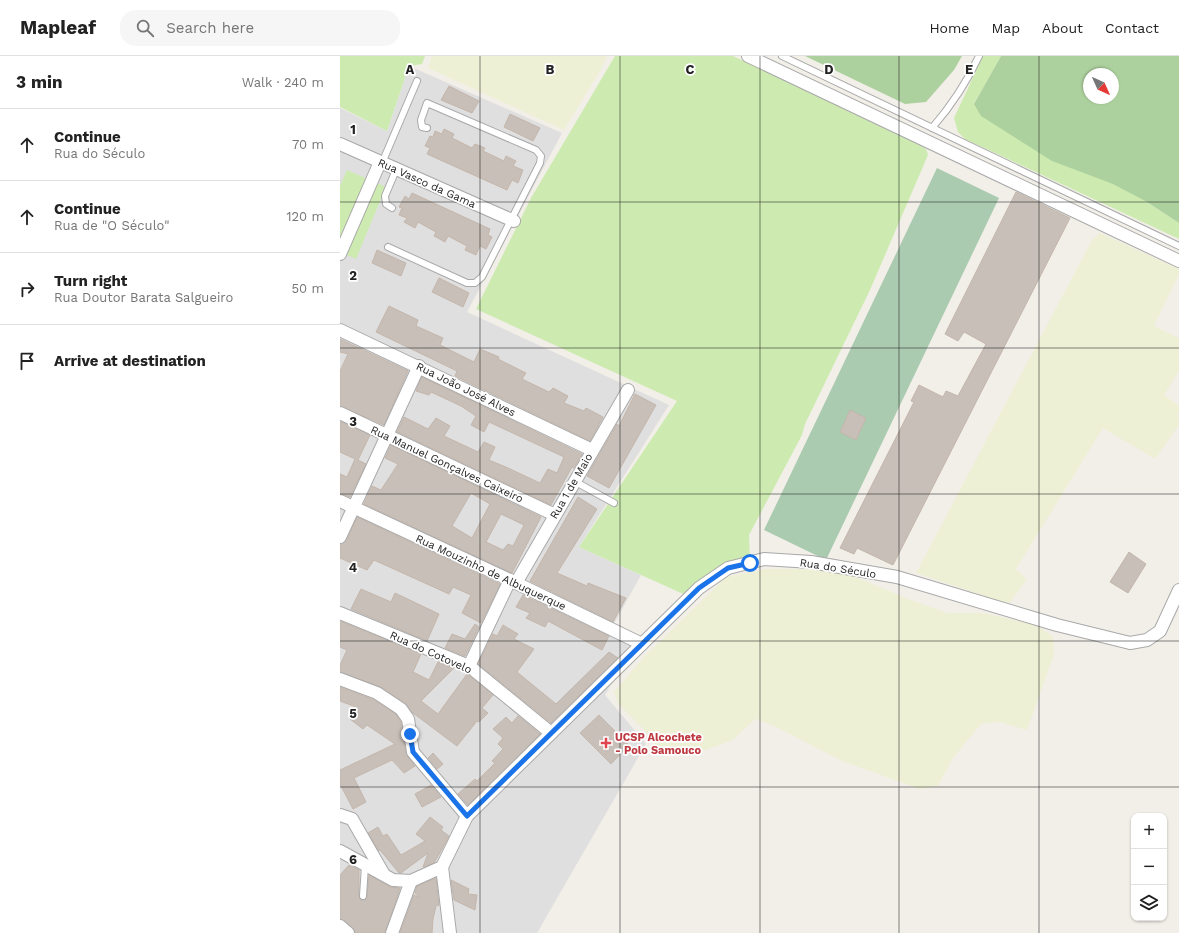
<!DOCTYPE html>
<meta charset="utf-8">
<style>
body{margin:0;font-family:"Work Sans",sans-serif;background:#f6f6f6;color:#222}
.controls{position:absolute;right:12px;bottom:12px;display:grid;overflow:hidden;border-radius:8px;box-shadow:0 1px 3px #0004}
.controls button{width:36px;height:36px;display:grid;place-items:center;padding:0;border:0;border-bottom:1px solid #e0e0e0;background:#fff;color:#222;font:20px sans-serif}
.compass{position:absolute;left:743px;top:12px;width:36px;height:36px;border-radius:50%;background:#fff;box-shadow:0 1px 3px #0004;rotate:135deg}
.stop{position:absolute;width:12px;height:12px;margin:-9px;border:3px solid #1a73e8;border-radius:50%;background:#fff}
.stop.end{background:#1a73e8;border-color:#fff;box-shadow:0 1px 4px #0008}
.list{margin:0;padding:0;list-style:none}
h2{display:flex;justify-content:space-between;align-items:center;height:52px;margin:0;padding:0 16px;font-size:17px}
h2 small{font-size:13px;font-weight:400;color:#767676}
.list li{display:grid;grid-template-columns:26px 1fr auto;gap:12px;align-items:center;box-sizing:border-box;height:72px;padding:0 16px;border-top:1px solid #e0e0e0}
.list b{display:block;font-size:15px;white-space:nowrap}
.list p{margin:0;font-size:13px;white-space:nowrap;color:#767676}
.list em{font-size:13px;font-style:normal;color:#767676}
.icon{flex:none;width:22px;height:22px;fill:none;stroke:currentColor;stroke-width:2;stroke-linecap:round;stroke-linejoin:round}
.map{position:relative;flex:none;width:839px;height:877px;overflow:hidden}
header{display:flex;align-items:center;gap:24px;box-sizing:border-box;height:56px;padding:0 20px;background:#fff;border-bottom:1px solid #e0e0e0}
header strong{font-size:19px}
nav{display:flex;gap:22px;margin-inline-start:auto;font-size:14px}
.search{width:280px;height:36px;background:#f6f6f6;display:flex;align-items:center;gap:10px;box-sizing:border-box;padding:0 14px;border-radius:16px;color:#767676;font-size:15px}
main{display:flex}
aside{flex:1;background:#fff}
.map>svg:first-child{display:block}
.residential{fill:#e0dfdf}
.farmland{fill:#eef0d5}
.grass{fill:#cdebb0}
.forest{fill:#add19e;fill-rule:evenodd}
.cemetery{fill:#aacbaf}
.building{fill:#c7bfb8;stroke:#c4b6ab;fill-rule:evenodd}
.lines{fill:none;stroke-linecap:round;stroke-linejoin:round}
.lane-casing{stroke:#a9a9a9;stroke-width:8}
.street-casing{stroke:#a9a9a9;stroke-width:14}
.lane{stroke:#fff;stroke-width:6}
.street{stroke:#fff;stroke-width:12}
.route{stroke:#1a73e8;stroke-width:5}
.grid{fill:none;stroke:#222;stroke-width:1;stroke-opacity:0.55}
.health-dot{fill:#e0444e;stroke:#fff;stroke-width:1.5}
.labels{text-anchor:middle;stroke-width:3.5;stroke-linejoin:round;paint-order:stroke}
.street-label{font-size:11px;fill:#222;stroke:#fff}
.health-label{font-size:11px;font-weight:bold;fill:#be3a42;stroke:#fff;text-anchor:start}
.grid-label{font-size:13px;text-anchor:middle;font-weight:bold;fill:#222;stroke:#fff;stroke-width:3.5;stroke-linejoin:round;paint-order:stroke}
</style>
<header>
<strong>Mapleaf</strong>
<div class="search"><svg class="icon" aria-label="search" viewBox="0 0 24 24"><circle cx="10" cy="10" r="6"/><path d="M15 15l6 6"/></svg>Search here</div>
<nav><a>Home</a><a>Map</a><a>About</a><a>Contact</a></nav>
</header>
<main>
<aside>
<h2>3 min<small>Walk · 240 m</small></h2>
<ul class="list">
<li><svg class="icon" aria-label="ahead" viewBox="0 0 24 24"><path d="M12 20V5M6 11l6-6 6 6"/></svg><div><b>Continue</b><p>Rua do Século</p></div><em>70 m</em></li>
<li><svg class="icon" aria-label="ahead" viewBox="0 0 24 24"><path d="M12 20V5M6 11l6-6 6 6"/></svg><div><b>Continue</b><p>Rua de &quot;O Século&quot;</p></div><em>120 m</em></li>
<li><svg class="icon" aria-label="right" viewBox="0 0 24 24"><path d="M7 20v-9h11M14 6l5 5-5 5"/></svg><div><b>Turn right</b><p>Rua Doutor Barata Salgueiro</p></div><em>50 m</em></li>
<li><svg class="icon" aria-label="arrive" viewBox="0 0 24 24"><path d="M6 21V4h12l-3 4 3 4H6"/></svg><div><b>Arrive at destination</b></div></li>
</ul>
</aside>
<div class="map">
<svg width="839" height="877" viewBox="0 0 839 877">
<rect width="100%" height="100%" fill="#f2efe9"/>
<!-- residential -->
<polygon class="residential" points="69,10 222,77 127,256 329,349 239,491 301,519 273,570 300,581 265,639 306,688 197,877 0,877 0,52 47,75"/>
<!-- farmland -->
<g class="farmland">
<polygon points="92,0 267,0 262,12 224,74 88,12"/>
<polygon points="760,177 839,213 839,218 814,270 839,282 839,315 824,339 839,350 839,356 837,360 839,361 839,369 815,403 763,372 676,513 687,523 669,548 576,517 752,184"/>
<polygon points="426,513 463,513 511,519 571,544 607,557 642,557 697,569 713,581 714,599 687,674 660,666 641,668 613,702 598,730 580,733 502,705 434,670 415,663 393,684 366,694 339,700 320,695 304,674 278,648 274,636 303,602 386,521"/>
</g>
<!-- grass -->
<g class="grass">
<polygon points="0,0 85,0 82,8 69,10 47,75 0,51"/>
<polygon points="275,0 393,0 581,90 586,93 588,99 530,234 465,368 462,379 409,479 410,507 388,512 350,541 239,491 337,345 136,253 191,142"/>
<polygon points="643,0 661,0 634,48 807,146 839,167 839,183 625,83 618,76 614,62"/>
<polygon points="7,114 46,131 16,203 0,196 0,130"/>
</g>
<!-- forest -->
<g class="forest">
<polygon points="465,0 622,0 614,14 586,46 565,48"/>
<path d="M661 0H839V167L807 146 773 128 712 105 641 60 634 48ZM749 18H773V42H749Z"/>
</g>
<!-- cemetery -->
<polygon class="cemetery" points="597,112 659,142 486,504 424,474"/>
<!-- building -->
<g class="building">
<polygon points="109,30 139,45 132,57 101,44"/>
<polygon points="170,58 200,72 193,85 164,71"/>
<polygon points="104,73 114,78 112,82 132,92 135,88 145,92 143,95 164,105 166,100 176,105 173,110 183,114 178,127 172,124 167,134 87,98 90,92 85,90 90,80 93,81 95,75 102,78"/>
<polygon points="676,136 730,162 553,509 517,492 514,498 500,492 574,346 571,345 579,329 603,341 606,335 618,340 646,288 624,276 618,285 605,278"/>
<polygon points="72,137 150,173 148,179 152,181 146,193 140,190 136,199 125,194 127,190 108,180 105,186 94,180 96,176 78,166 75,172 64,166 67,162 59,159 62,152 59,151 65,140 69,143"/>
<polygon points="37,194 66,207 61,220 32,207"/>
<polygon points="99,222 129,237 123,251 92,236"/>
<polygon points="49,250 78,264 76,270 103,282 100,289 134,306 140,293 159,301 158,303 186,317 182,323 209,336 213,332 228,340 224,347 244,355 246,352 263,361 250,385 115,320 117,315 36,276"/>
<polygon points="0,283 68,315 44,369 0,350 0,315 8,298 0,296"/>
<polygon points="82,321 242,398 234,412 232,411 211,449 57,376 64,361 88,373 96,362 110,370 104,380 138,396 144,386 155,391 149,404 168,412 200,427 208,413 217,417 224,401 149,366 144,376 131,369 136,360 121,350 91,336 89,339 76,335"/>
<polygon points="295,338 316,349 269,432 247,420 277,368 279,370"/>
<polygon points="510,354 526,362 516,384 500,376"/>
<polygon points="0,365 30,379 18,404 26,408 10,441 0,438 0,418 7,421 15,403 0,396"/>
<path d="M51 389 201 461 172 517 24 448 32 430 41 434 58 408 45 402ZM131 437 150 448 132 482 112 470ZM161 458 184 469 173 490 168 488 163 494 146 486Z"/>
<polygon points="238,441 257,453 217,517 247,530 248,527 286,542 273,566 190,525"/>
<polygon points="17,461 160,528 141,567 122,557 131,539 113,531 109,538 34,504 27,514 0,502 0,488 7,484"/>
<polygon points="789,496 806,508 788,537 770,526"/>
<polygon points="21,533 51,546 55,537 99,558 87,585 11,553"/>
<polygon points="183,539 269,580 262,594 208,565 205,571 186,562 190,557 176,551"/>
<polygon points="0,565 81,598 73,616 89,624 98,606 114,612 81,645 98,658 127,618 153,639 142,652 148,657 139,666 137,665 117,690 73,657 65,647 41,631 0,616 0,609 7,594 0,591"/>
<polygon points="135,568 139,571 125,600 105,592 112,578 125,583"/>
<polygon points="163,569 178,578 174,583 194,593 177,616 216,648 269,596 278,602 211,667 138,608 153,578 157,580"/>
<polygon points="0,631 34,644 56,658 61,666 66,698 75,710 64,717 52,704 14,722 26,746 13,753 0,728 0,714 55,688 27,669 23,673 10,663 16,651 0,645"/>
<polygon points="259,659 289,689 271,708 240,677"/>
<polygon points="178,660 200,678 128,749 118,738 135,723 137,725 155,707 152,705 163,693 158,688 163,682 153,673 166,661 172,667"/>
<polygon points="93,697 103,708 97,713 88,702"/>
<polygon points="91,729 101,741 82,751 75,738"/>
<polygon points="90,761 103,771 101,774 109,780 102,793 94,807 83,811 88,797 61,817 59,817 40,794 39,795 28,777 38,771 43,780 47,778 61,799 85,785 76,778"/>
<polygon points="9,809 19,814 19,840 21,844 25,844 27,841 29,819 50,831 60,832 45,877 15,877 13,871 0,863 0,819"/>
<polygon points="96,822 99,849 96,850 93,863 92,877 60,877 74,839 79,842 75,837 77,830"/>
<polygon points="111,824 129,833 128,838 137,839 135,854 114,844"/>
</g>
<g class="lines">
<defs>
<g id="lane">
<polyline points="442,0 839,190"/>
<path d="M592 72C611 50 627 26 639 0"/>
<polyline points="42,107 77,25"/>
<polyline points="52,152 46,148 45,140 56,114"/>
<polyline points="48,191 127,227 135,227 142,221 200,107 201,100 196,94 87,47 81,64 82,71 87,72"/>
<polyline points="234,425 274,447"/>
<polyline points="23,840 25,810"/>
</g>
<g id="street">
<polyline points="408,0 839,205"/>
<polyline points="0,88 174,165"/>
<polyline points="0,198 40,106"/>
<polyline points="0,274 252,394"/>
<polyline points="0,357 215,459"/>
<polyline points="0,445 170,524 302,588"/>
<polyline points="0,481 79,310"/>
<polyline points="176,527 288,334"/>
<polyline points="0,557 129,610 211,677"/>
<polyline points="129,610 170,524"/>
<polyline points="0,623 37,637 61,653 68,663 73,696 127,760"/>
<polyline points="0,759 12,763 43,817"/>
<polyline points="0,795 53,824 71,825 102,811 127,760 359,532 388,512 424,503 471,506 557,521 717,569 790,587 807,584 820,575 839,534"/>
<polyline points="102,811 110,877"/>
<polyline points="0,870 8,877"/>
<polyline points="52,877 71,825"/>
</g>
</defs>
<!-- lane casing -->
<use href="#lane" class="lane-casing"/>
<!-- street casing -->
<use href="#street" class="street-casing"/>
<!-- lane -->
<use href="#lane" class="lane"/>
<!-- street -->
<use href="#street" class="street"/>
</g>
<g class="lines">
<!-- route -->
<polyline class="route" points="70,678 73,696 127,760 359,532 388,512 410,507"/>
</g>
<!-- grid -->
<path class="grid" d="M140 0V877M280 0V877M420 0V877M559 0V877M699 0V877M0 146H839M0 292H839M0 438H839M0 585H839M0 731H839"/>
<!-- markers -->
<path class="health-dot" d="M264 681h4v4h4v4h-4v4h-4v-4h-4v-4h4z"/>
<g class="labels">
<!-- street labels -->
<g class="street-label">
<text transform="translate(87 127) rotate(24)" y="4">Rua Vasco da Gama</text>
<text transform="translate(126 333) rotate(26)" y="4">Rua João José Alves</text>
<text transform="translate(107 408) rotate(25)" y="4">Rua Manuel Gonçalves Caixeiro</text>
<text transform="translate(231 430) rotate(-60)" y="4">Rua 1 de Maio</text>
<text transform="translate(498 512) rotate(9)" y="4">Rua do Século</text>
<text transform="translate(151 516) rotate(25)" y="4">Rua Mouzinho de Albuquerque</text>
<text transform="translate(91 596) rotate(24)" y="4">Rua do Cotovelo</text>
</g>
<!-- health labels -->
<g class="health-label">
<text x="275" y="685">UCSP Alcochete<tspan x="275" dy="13">- Polo Samouco</tspan></text>
</g>
</g>
<g class="grid-label">
<text x="70" y="18">A</text>
<text x="210" y="18">B</text>
<text x="350" y="18">C</text>
<text x="489" y="18">D</text>
<text x="629" y="18">E</text>
<text x="13" y="78">1</text>
<text x="13" y="224">2</text>
<text x="13" y="370">3</text>
<text x="13" y="516">4</text>
<text x="13" y="662">5</text>
<text x="13" y="808">6</text>
</g>
</svg>
<div class="controls">
<button>+</button>
<button>−</button>
<button><svg class="icon" aria-label="layers" viewBox="0 0 24 24"><path d="M12 4l9 5-9 5-9-5zM3 14l9 5 9-5"/></svg></button>
</div>
<svg class="compass" viewBox="-18 -18 36 36"><path d="M0-13l5 13h-10z" fill="#e53935"/><path d="M0 13l5-13h-10z" fill="#767676"/></svg>
<div class="stop" style="left:410px;top:507px"></div>
<div class="stop end" style="left:70px;top:678px"></div>
</div>
</main>
